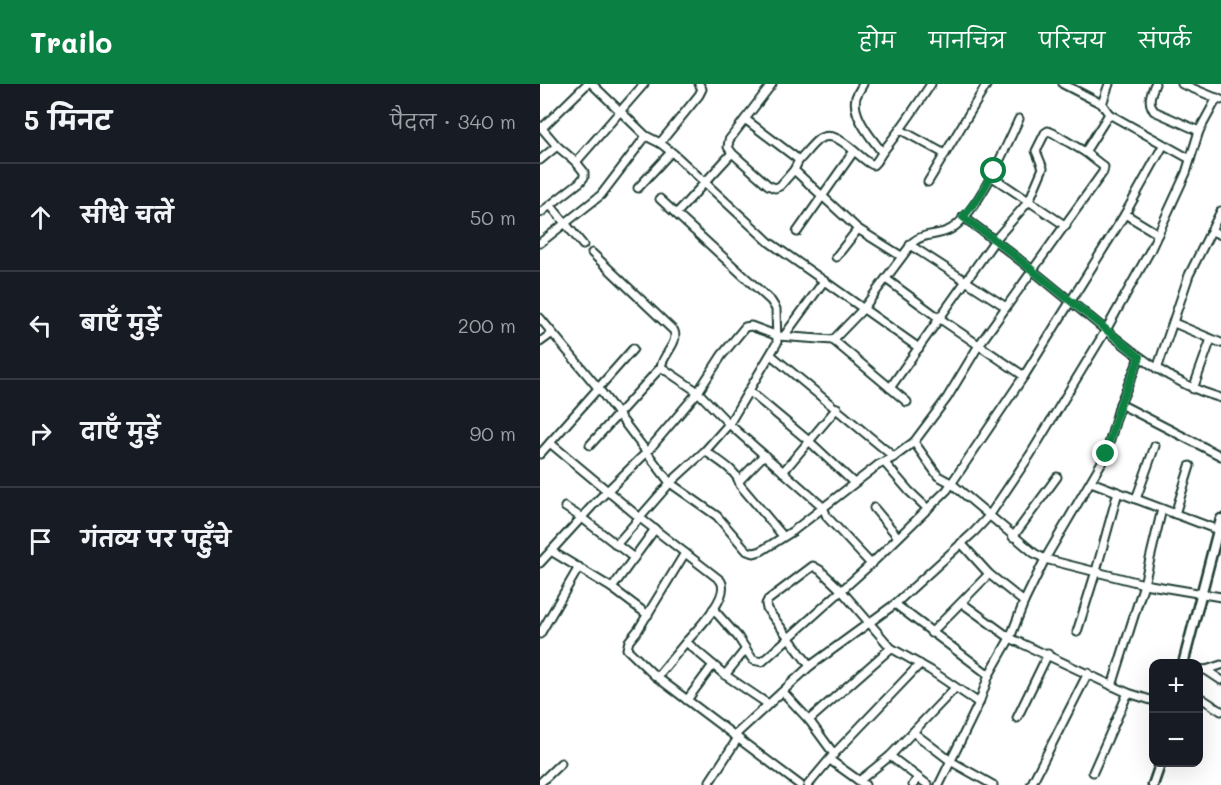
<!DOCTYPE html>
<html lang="hi">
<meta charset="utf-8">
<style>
body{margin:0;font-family:Mali,"Playpen Sans Deva",sans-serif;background:#242831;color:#f1f3f6}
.controls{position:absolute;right:18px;bottom:18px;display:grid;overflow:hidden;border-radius:12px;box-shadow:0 6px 24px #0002}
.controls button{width:54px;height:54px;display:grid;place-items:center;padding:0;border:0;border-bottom:2px solid #363941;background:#171b24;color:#f1f3f6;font:30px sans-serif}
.stop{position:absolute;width:18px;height:18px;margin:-14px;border:4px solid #0b8043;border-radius:50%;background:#fff}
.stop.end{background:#0b8043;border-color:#fff;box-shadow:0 2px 6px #0008}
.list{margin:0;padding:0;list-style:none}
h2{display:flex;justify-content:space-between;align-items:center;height:78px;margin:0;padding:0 24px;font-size:26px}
h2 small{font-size:20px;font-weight:400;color:#9ea1a6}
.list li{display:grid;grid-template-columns:39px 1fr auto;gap:18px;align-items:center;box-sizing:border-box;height:108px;padding:0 24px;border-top:2px solid #363941}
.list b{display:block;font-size:22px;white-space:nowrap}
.list em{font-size:20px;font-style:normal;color:#9ea1a6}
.icon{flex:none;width:33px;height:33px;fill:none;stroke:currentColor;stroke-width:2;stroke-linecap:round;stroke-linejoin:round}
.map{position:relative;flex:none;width:681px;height:701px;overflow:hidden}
header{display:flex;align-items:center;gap:36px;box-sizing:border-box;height:84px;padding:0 30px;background:#0b8043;color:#fff}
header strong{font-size:28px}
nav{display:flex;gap:33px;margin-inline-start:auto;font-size:21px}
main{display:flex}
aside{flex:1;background:#171b24}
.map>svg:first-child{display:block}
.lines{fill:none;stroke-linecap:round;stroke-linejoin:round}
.minor-casing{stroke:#1f3d34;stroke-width:11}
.tertiary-casing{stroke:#1f3d34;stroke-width:13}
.minor{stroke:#fff;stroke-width:7}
.tertiary{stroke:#fff;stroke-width:8}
.route{stroke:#0b8043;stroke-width:8}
</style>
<header>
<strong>Trailo</strong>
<nav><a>होम</a><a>मानचित्र</a><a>परिचय</a><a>संपर्क</a></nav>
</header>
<main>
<aside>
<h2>5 मिनट<small>पैदल · 340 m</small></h2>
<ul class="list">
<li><svg class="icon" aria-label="ahead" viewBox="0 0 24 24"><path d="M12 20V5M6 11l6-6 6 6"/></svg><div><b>सीधे चलें</b></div><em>50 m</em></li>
<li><svg class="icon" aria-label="left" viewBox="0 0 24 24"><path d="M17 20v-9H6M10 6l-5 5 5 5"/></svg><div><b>बाएँ मुड़ें</b></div><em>200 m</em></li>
<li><svg class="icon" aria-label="right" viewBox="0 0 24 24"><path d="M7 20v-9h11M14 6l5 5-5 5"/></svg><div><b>दाएँ मुड़ें</b></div><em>90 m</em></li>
<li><svg class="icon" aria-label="arrive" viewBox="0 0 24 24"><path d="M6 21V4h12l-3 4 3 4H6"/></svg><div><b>गंतव्य पर पहुँचे</b></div></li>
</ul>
</aside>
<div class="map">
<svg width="681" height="701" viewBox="0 0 681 701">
<rect width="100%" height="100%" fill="#fff"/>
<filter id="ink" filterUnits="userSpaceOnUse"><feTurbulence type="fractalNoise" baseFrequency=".0167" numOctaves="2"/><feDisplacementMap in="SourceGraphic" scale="12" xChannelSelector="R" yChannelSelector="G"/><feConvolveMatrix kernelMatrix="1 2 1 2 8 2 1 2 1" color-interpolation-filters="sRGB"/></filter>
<g filter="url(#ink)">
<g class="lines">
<defs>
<g id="minor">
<polyline points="52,0 106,52 120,59 134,70 229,158 379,264"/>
<path d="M323 0C321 4 318 8 316 13 311 31 332 55 342 68"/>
<polyline points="523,0 562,20"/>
<path d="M615 0C611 10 607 17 614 27L659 47"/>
<polyline points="642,0 681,16"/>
<polyline points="569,30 650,75"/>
<polyline points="205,35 259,76 254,86 318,145 361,172"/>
<polyline points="0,42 17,62 36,78 44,88 44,93 40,98 0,129"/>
<polyline points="2,44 47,0"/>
<polyline points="361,46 405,70"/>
<polyline points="120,59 159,11 162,5 159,0"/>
<polyline points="192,69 228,101 235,104 240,102 254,86"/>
<polyline points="0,76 17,62"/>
<path d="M259 76C265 70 272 60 279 55 298 43 318 75 333 81 338 77 340 71 344 66 361 45 376 23 391 0"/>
<polyline points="36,78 104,0"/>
<polyline points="451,92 526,142"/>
<polyline points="388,98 447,0"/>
<polyline points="98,104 131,68"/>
<polyline points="11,122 43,161"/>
<polyline points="136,130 192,69 188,63 189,56 232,0"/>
<polyline points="585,130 618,150"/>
<path d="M423 133C466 163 505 197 546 230 587 264 628 299 681 314"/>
<polyline points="672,147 681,151"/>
<polyline points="257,148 314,67"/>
<polyline points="0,159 61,111 106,52"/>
<polyline points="370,161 466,223"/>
<path d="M52 169 134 247C139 259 123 270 121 283"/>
<polyline points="296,173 318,145"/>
<polyline points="346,195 399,234 484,292"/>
<polyline points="0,234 59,305 130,399 177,432 207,467 214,469 221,467 253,447 338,381 354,373 374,358 407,314 439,261 563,88 564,83 545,68 569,30 562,20 569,0"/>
<polyline points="634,239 681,259"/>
<polyline points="244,252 284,197"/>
<polyline points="293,256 367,318"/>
<polyline points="0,258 11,250"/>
<polyline points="231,271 354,373"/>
<polyline points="617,285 649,191 681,127"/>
<polyline points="350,304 455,156 489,117 503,84 496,67 505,49 508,47 513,49 545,68"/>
<polyline points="653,305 671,255"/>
<polyline points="209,307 270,358 314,399"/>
<polyline points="580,320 681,372"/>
<polyline points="374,358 398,392 411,399 494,469 505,475 604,500 681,513"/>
<path d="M10 359 100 434 180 496C192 511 157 546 146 558L185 591 228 620"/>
<polyline points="50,361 121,283 158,308 189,340 283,423 287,433 331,480"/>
<path d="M165 367C176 375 198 387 200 401L243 452"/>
<polyline points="0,370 93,265"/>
<polyline points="344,378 369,407 388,425"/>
<polyline points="243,388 297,324"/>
<polyline points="199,397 224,371"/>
<polyline points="551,398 678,446"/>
<polyline points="596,415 615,362"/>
<polyline points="25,423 42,434 94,474"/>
<polyline points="334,424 358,453"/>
<polyline points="635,430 650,382"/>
<polyline points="473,453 517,393"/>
<polyline points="421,459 449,490 484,518"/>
<polyline points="76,461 130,399 165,367 189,340 237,259 236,225 231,217 120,115"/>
<polyline points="11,467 72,504 108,531"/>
<polyline points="145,469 98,546 89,557 87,565 114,591 260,701"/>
<path d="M0 479 54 420 107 368 158 308 182 271 205 243 211 242 238 252 293 256 323 225 373 158C385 148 397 153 411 145 437 130 466 63 479 35"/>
<polyline points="72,504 115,445"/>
<polyline points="422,519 470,554 588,609 614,617"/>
<polyline points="355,520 449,591"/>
<polyline points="173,525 198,553 213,576 222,578 331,480 407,406 484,292 585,130 623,62"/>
<polyline points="537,548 556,487 578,408"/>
<polyline points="391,549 449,490"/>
<polyline points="0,550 39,483"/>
<polyline points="270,582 227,525 226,520 228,516 273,482 280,486 301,506 351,564 390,586 439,619"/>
<polyline points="658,585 666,586 681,581"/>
<polyline points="666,586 681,596"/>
<polyline points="185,591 206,565"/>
<polyline points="117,593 146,558"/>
<polyline points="572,602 604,500 622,425"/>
<polyline points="243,608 269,636 294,670"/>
<polyline points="658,612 681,627"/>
<polyline points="147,616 173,581"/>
<polyline points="477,634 508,570"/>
<polyline points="269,636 351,564"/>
<polyline points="374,649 412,678 453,701"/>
<polyline points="194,652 270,582 355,520 434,448 449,432 490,371 566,246 610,167 646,89 659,47 677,14"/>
<polyline points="350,672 388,701"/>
<polyline points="290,676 325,701"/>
<polyline points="553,688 588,609"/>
<polyline points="170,697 198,654"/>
<polyline points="319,697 350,672 415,604"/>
<polyline points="0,699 21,679"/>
<polyline points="268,701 294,670 380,580"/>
<polyline points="373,701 378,694"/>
<polyline points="399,701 439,619 449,591 470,554 484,518 505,475 566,371 580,320 600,273"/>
<polyline points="491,701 548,589"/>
</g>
<g id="tertiary">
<polyline points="643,580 681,435"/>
<polyline points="613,701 621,678"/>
</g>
</defs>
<!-- minor casing -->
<use href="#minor" class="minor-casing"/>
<!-- tertiary casing -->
<use href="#tertiary" class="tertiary-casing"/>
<!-- minor -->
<use href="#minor" class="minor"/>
<!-- tertiary -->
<use href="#tertiary" class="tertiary"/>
</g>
</g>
<g class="lines" filter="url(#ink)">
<!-- route -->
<polyline class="route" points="454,87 439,113 423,133 455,156 600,273 580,320 566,370"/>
</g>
</svg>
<div class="controls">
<button>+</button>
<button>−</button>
</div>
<div class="stop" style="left:454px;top:87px"></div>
<div class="stop end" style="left:566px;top:370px"></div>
</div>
</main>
